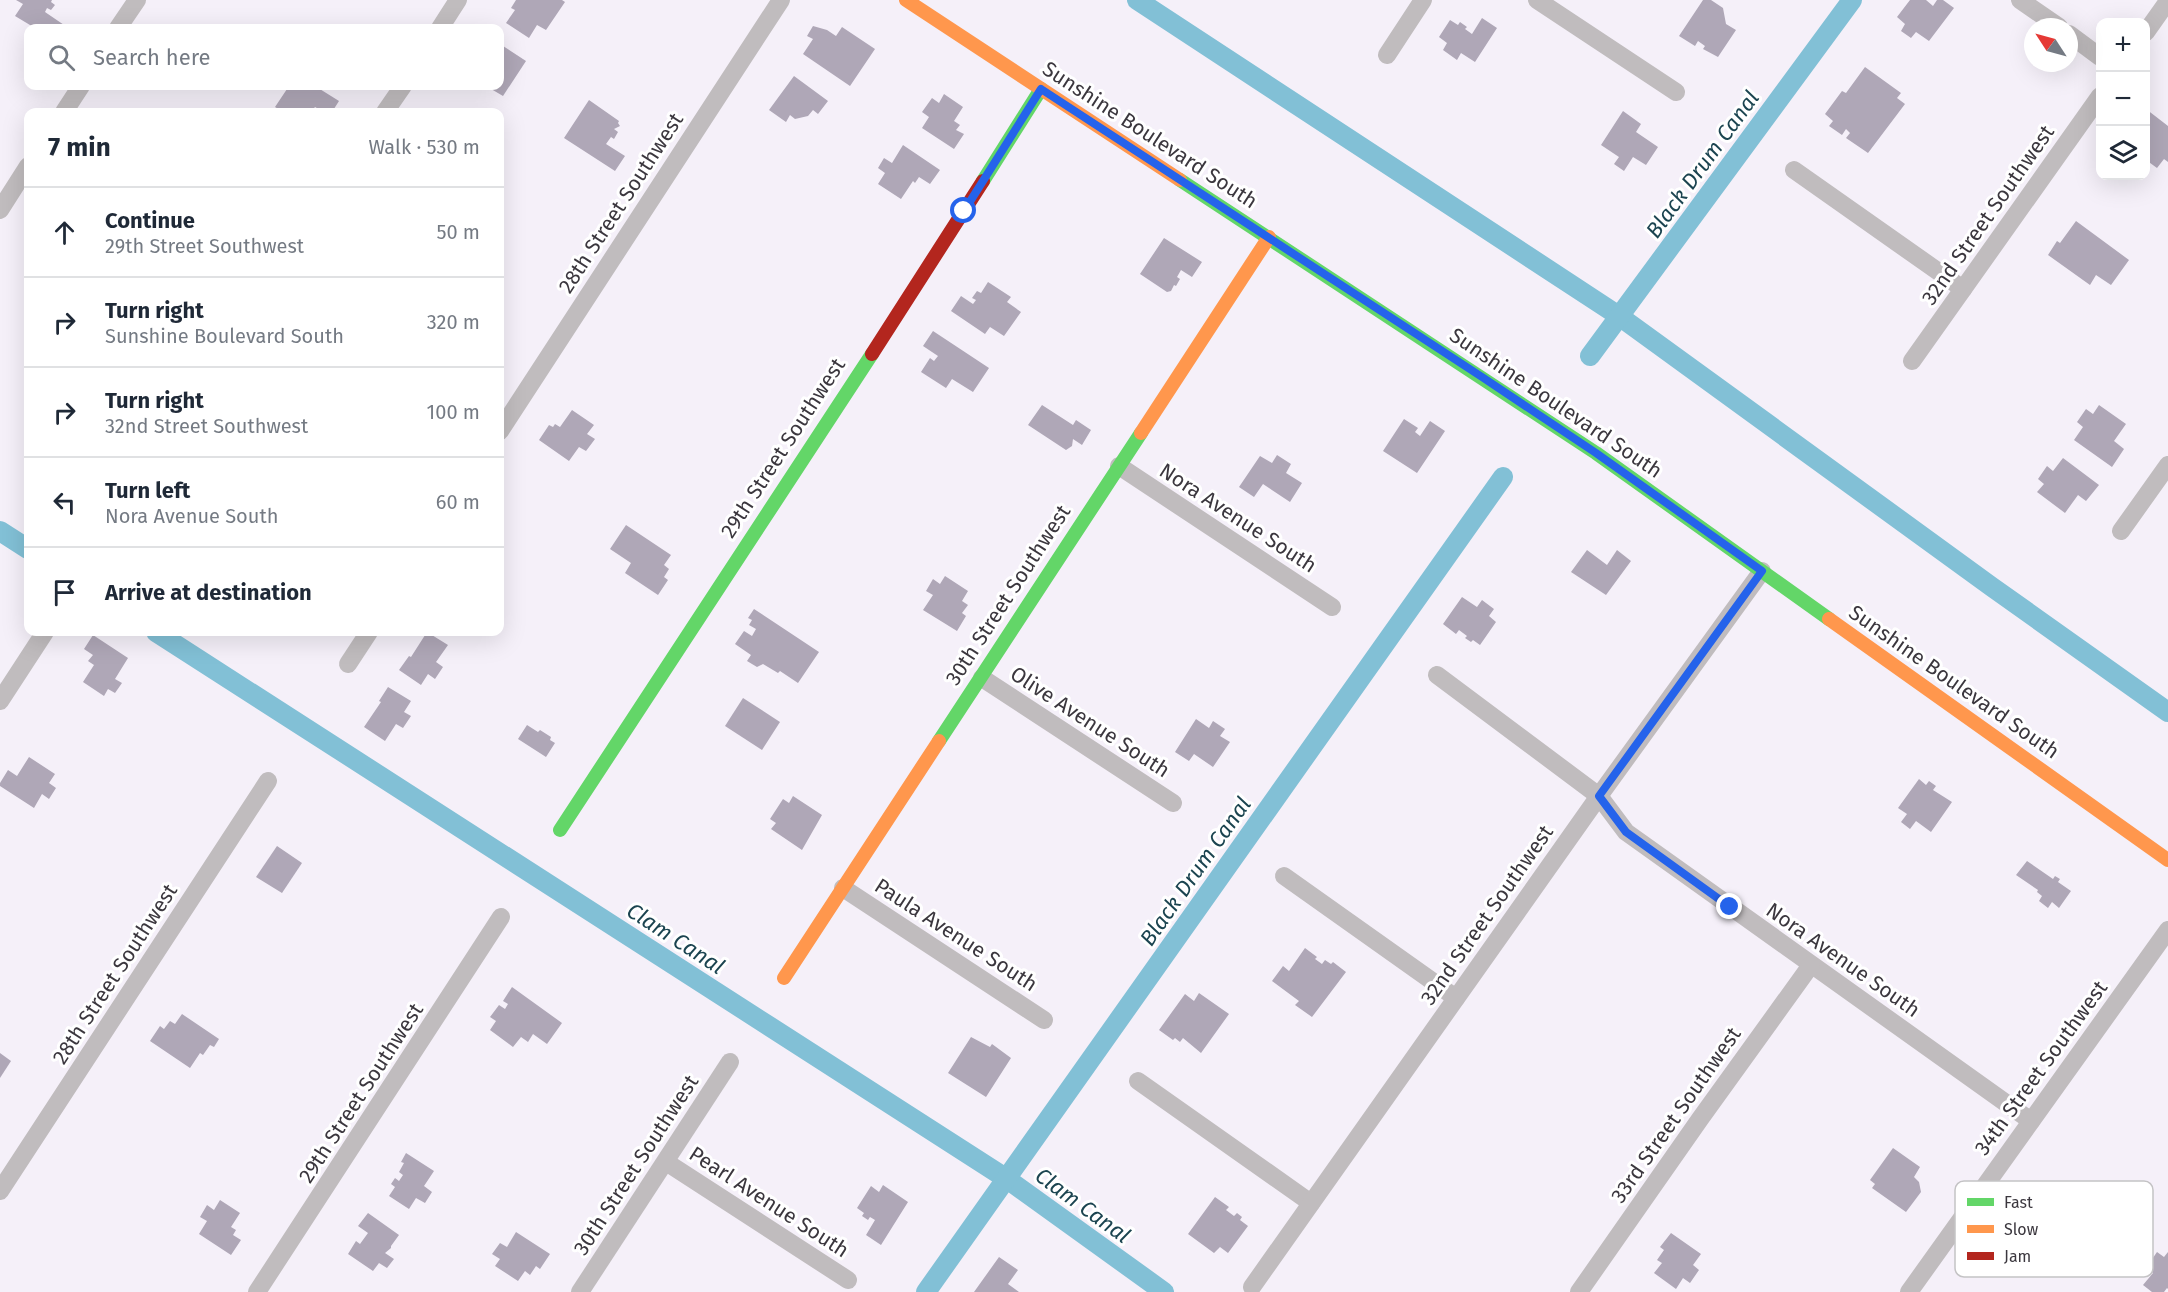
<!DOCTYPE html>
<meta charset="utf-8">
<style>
body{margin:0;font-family:"Fira Sans",sans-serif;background:#f2f2f3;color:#1f2937}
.controls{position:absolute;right:18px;top:18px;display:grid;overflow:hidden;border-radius:12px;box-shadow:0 6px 24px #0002}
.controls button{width:54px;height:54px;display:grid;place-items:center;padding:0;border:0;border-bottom:2px solid #e0e1e3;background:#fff;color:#1f2937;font:30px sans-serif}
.compass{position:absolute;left:2024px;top:18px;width:54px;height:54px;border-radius:50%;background:#fff;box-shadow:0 6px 24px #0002;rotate:306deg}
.stop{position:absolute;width:18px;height:18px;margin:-14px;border:4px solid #2563eb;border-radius:50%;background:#fff}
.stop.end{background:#2563eb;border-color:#fff;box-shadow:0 2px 6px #0008}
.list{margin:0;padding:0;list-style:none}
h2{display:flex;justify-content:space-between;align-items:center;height:78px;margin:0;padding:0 24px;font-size:26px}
h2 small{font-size:20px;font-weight:400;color:#747a83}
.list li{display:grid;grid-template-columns:39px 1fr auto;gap:18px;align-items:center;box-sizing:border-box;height:90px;padding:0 24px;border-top:2px solid #e0e1e3}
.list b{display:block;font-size:22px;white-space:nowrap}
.list p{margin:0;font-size:20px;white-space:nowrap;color:#747a83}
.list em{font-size:20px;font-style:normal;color:#747a83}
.icon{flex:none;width:33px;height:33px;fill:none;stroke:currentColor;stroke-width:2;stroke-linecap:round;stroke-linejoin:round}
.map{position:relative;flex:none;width:2168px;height:1292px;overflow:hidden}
.search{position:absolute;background:#fff;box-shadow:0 6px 24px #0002;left:24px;top:24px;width:480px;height:66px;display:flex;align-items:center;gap:15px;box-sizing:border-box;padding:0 21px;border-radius:12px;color:#747a83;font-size:22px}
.panel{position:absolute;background:#fff;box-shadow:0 6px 24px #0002;left:24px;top:108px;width:480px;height:528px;border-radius:12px}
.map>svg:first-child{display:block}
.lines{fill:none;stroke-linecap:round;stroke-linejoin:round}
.canal{stroke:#82c0d6;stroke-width:20}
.building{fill:#afa7b7}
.street{stroke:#c0bcbe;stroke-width:18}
.fast{stroke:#63d668;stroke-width:14}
.slow{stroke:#ff974d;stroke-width:14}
.jam{stroke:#b3261e;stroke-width:14}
.route{stroke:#2563eb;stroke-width:8}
.labels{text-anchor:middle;stroke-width:6;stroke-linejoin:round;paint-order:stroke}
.street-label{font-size:21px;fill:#3b373e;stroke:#fff}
.water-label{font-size:22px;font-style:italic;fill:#1b4450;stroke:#fff}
.key{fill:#fff;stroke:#c4c3c5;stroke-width:1.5}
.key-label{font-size:16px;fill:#3b373e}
</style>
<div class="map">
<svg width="2168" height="1292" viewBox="0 0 2168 1292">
<rect width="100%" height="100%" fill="#f5f0f9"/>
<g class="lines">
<!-- canal -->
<g class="canal">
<polyline points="1137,0 1619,316 1992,587 2168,712"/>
<polyline points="1590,356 1852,0"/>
<polyline points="0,531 28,549"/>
<polyline points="156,632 1007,1179 1164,1292"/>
<polyline points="926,1292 1503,477"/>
</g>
</g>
<!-- building -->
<g class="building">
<polygon points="16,0 52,0 51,2 55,5 51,10 47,8 45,12 67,27 66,28 35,28 15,16 23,4"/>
<polygon points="516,0 562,0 565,2 546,30 537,25 529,38 506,23 515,10 511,8"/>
<polygon points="1703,0 1711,0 1723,8 1726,24 1736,30 1718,57 1703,49 1705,46 1698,41 1695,46 1679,36"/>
<polygon points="1910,0 1926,0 1933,6 1937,0 1943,0 1954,8 1929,41 1916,32 1911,38 1901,31 1905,24 1897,17"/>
<polygon points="1482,18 1497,28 1475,62 1461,53 1457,60 1443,50 1447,43 1439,37 1450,20 1458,25 1460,22 1467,27 1465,29 1472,34"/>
<polygon points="813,26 827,30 836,36 842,27 875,49 850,86 803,54 813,39 807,36"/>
<polygon points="500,44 526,61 503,96 486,86 500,86"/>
<polygon points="1865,67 1901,93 1897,98 1905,104 1868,153 1846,138 1850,133 1846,129 1842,135 1829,126 1833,121 1825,114 1842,91 1846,93"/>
<polygon points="794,76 828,101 818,114 813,110 808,116 795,119 790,115 786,122 769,110"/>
<polygon points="289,86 315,86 339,101 332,112 324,112 315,107 311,112 283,112 275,107"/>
<polygon points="944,94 963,107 954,121 960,125 956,130 964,134 954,149 922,128 929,117 922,112 932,98 939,103"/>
<polygon points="589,100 619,121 618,123 620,126 614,129 618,132 614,139 611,137 606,144 625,156 615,171 564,138"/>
<polygon points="2146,109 2168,126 2168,162 2164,159 2157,168 2146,160 2146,139 2149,134 2146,131"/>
<polygon points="1623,111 1641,124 1636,132 1658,147 1646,165 1633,157 1624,171 1614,164 1619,157 1601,145"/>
<polygon points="903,145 940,170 930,184 919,177 915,183 913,181 901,199 878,184 885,173 878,168 884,158 892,163"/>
<polygon points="2076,221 2129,260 2111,285 2096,275 2090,285 2048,255 2057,241 2060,243"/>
<polygon points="1164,238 1202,262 1192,277 1181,270 1177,277 1180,279 1176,286 1174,285 1171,291 1167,292 1140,274"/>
<polygon points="988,282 1011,297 1007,302 1021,312 1004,336 990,327 985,334 951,311 961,296 973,304 976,300 972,298 977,291 981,293"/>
<polygon points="933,331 989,368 973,392 952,379 946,388 921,372 930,358 934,361 938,356 923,346"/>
<polygon points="1042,405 1073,425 1076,420 1091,430 1082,445 1073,439 1072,446 1066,450 1028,425"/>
<polygon points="2099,405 2126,424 2114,441 2124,449 2112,467 2074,440 2083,427 2077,422 2086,409 2093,414"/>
<polygon points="572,410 594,425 587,434 595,439 586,451 579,447 569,461 539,440 549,425 553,427 555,424 560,427"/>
<polygon points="1404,419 1418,428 1415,432 1420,436 1430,421 1445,431 1417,473 1383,451"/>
<polygon points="1277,455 1291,464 1286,473 1302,483 1290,502 1263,484 1254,497 1239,487 1260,456 1272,463"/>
<polygon points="2063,458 2099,485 2086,501 2078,495 2065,513 2037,492 2044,484 2038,479 2047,466 2053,471"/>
<polygon points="626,525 671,555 664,565 669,569 664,577 668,580 658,595 625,573 631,563 610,549"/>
<polygon points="1587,550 1607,565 1617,550 1631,561 1606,595 1571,572"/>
<polygon points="945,576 968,591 962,601 968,605 962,613 966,616 957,631 923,610 933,595 926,591 933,579 940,584"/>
<polygon points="1462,597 1477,607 1482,600 1494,609 1489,616 1496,622 1480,645 1473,640 1471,642 1465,638 1467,636 1459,630 1456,634 1443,624"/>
<polygon points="754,609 819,652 798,683 780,671 778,673 763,664 757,667 747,661 751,655 735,644 744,631 752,636 756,629 749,625 752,620 748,618"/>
<polygon points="427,632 448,645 436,662 443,667 435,679 428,674 421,685 399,670 409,656 411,657"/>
<polygon points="93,635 128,658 115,679 122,683 115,693 108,689 104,696 83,682 94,665 88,661 93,655 84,649"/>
<polygon points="388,687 411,701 404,712 411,716 403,728 396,724 385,741 364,727 381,702 379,701"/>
<polygon points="743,698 780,722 762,750 725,726"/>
<polygon points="1196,719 1209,728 1213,721 1225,729 1220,736 1230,742 1213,767 1194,754 1189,761 1175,752"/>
<polygon points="527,725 538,732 540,730 551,737 550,740 555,743 546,757 518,739"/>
<polygon points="29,757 55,774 49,783 56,788 49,799 42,794 34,808 0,786 0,783 8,770 17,776"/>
<polygon points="1919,779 1926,785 1929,781 1936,786 1933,790 1952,802 1931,832 1916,821 1910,829 1901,822 1907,814 1898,808"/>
<polygon points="793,796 822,815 802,850 771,829 776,823 770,819 783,799 789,803"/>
<polygon points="277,846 302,863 282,893 256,877"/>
<polygon points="2027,861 2053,879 2055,876 2060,879 2058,882 2071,891 2059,908 2052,902 2048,908 2039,901 2042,896 2037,892 2038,890 2016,875"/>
<polygon points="1305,948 1317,957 1315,959 1322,964 1325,960 1331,964 1333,962 1346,972 1312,1017 1295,1005 1299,1001 1272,981 1283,966 1289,971"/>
<polygon points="512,987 562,1023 547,1044 533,1034 528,1042 521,1037 513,1047 490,1030 496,1021 490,1017 499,1005 505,1009 508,1004 503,1001"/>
<polygon points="1199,993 1229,1014 1201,1053 1183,1038 1180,1042 1175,1038 1173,1040 1159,1030 1185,994 1194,1001"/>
<polygon points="182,1014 219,1039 214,1047 210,1045 203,1055 200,1053 190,1068 150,1041 160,1026 164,1029 170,1021 175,1024"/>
<polygon points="971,1037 990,1047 992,1044 1011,1058 986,1097 948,1073"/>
<polygon points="0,1053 11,1061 0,1078"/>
<polygon points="1893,1148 1920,1167 1914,1177 1919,1182 1921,1192 1906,1212 1872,1188 1875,1184 1870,1180"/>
<polygon points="406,1153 434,1171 424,1186 432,1192 425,1203 416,1198 409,1209 389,1196 395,1187 391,1184 395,1178 399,1181 403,1175 399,1172 404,1163 401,1162"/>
<polygon points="883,1185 908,1202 881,1245 866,1235 875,1220 870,1217 868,1220 862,1216 864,1213 857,1208 871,1186 879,1192"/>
<polygon points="1215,1197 1229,1207 1226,1210 1234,1216 1237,1213 1242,1217 1240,1220 1248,1226 1228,1253 1220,1247 1214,1253 1188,1234"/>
<polygon points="220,1200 240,1213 231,1227 236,1230 233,1235 241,1240 231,1255 199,1234 207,1221 200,1217 207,1205 214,1210"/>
<polygon points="368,1213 399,1235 391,1246 391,1248 385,1253 394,1259 387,1268 379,1263 373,1271 348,1254 356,1241 360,1244 368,1233 358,1226"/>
<polygon points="516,1232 550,1254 540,1269 536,1266 530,1275 525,1271 518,1281 495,1266 500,1259 492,1254 500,1243 507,1247"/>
<polygon points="1671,1233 1701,1254 1693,1265 1699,1270 1690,1283 1683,1278 1676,1289 1654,1273 1662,1263 1657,1260 1664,1250 1660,1247"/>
<polygon points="2157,1252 2164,1257 2168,1252 2168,1289 2167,1288 2164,1292 2152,1292 2143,1285 2153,1273 2146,1268"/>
<polygon points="999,1257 1018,1270 1008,1284 1019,1292 974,1292"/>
</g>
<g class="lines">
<!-- street -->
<g class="street">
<polyline points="1537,0 1676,92"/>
<polyline points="2020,0 2059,27"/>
<polyline points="118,28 137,0"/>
<polyline points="440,28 458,0"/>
<polyline points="2146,32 2168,1"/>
<polyline points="2069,34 2100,57"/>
<polyline points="1387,55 1423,0"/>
<polyline points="64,112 81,86"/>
<polyline points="385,112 403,86"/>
<polyline points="1794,170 1963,289"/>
<polyline points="0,210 28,166"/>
<polyline points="1912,361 2100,96"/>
<polyline points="500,431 781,0"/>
<polyline points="1119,466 1332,607"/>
<polyline points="2121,531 2168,465"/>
<polyline points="348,664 369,632"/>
<polyline points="1437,675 1599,796 1626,832 2031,1121"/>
<polyline points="982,678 1173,803"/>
<polyline points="0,701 45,632"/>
<polyline points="1284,876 1456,998"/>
<polyline points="843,888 1044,1020"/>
<polyline points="1138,1081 1311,1203"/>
<polyline points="666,1162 848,1280"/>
<polyline points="0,1191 268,781"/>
<polyline points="1252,1287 1599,796 1762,571"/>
<polyline points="257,1292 501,917"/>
<polyline points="580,1292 730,1062"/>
<polyline points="1579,1292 1700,1119 1811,965"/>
<polyline points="1909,1292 2168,930"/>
</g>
<!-- fast -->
<g class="fast">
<polyline points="1180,180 1596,453 1829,619"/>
<polyline points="983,181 1041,89"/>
<polyline points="939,741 1141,433"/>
<polyline points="560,830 872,354"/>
</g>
<!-- slow -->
<g class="slow">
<polyline points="906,0 1180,180"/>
<polyline points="1141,433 1269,237"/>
<polyline points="1829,619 2168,860"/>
<polyline points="784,978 939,741"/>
</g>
<!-- jam -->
<polyline class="jam" points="872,354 983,181"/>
</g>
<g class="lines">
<!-- route -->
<polyline class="route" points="964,211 1041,89 1482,377 1596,453 1762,571 1599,796 1626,832 1730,907"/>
</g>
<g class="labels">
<!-- street labels -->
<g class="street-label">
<text transform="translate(1150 135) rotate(33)" y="7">Sunshine Boulevard South</text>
<text transform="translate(621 203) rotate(-57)" y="7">28th Street Southwest</text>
<text transform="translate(1988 215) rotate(-55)" y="7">32nd Street Southwest</text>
<text transform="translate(1556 403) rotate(34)" y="7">Sunshine Boulevard South</text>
<text transform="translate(783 448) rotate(-57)" y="7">29th Street Southwest</text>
<text transform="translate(1238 518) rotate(33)" y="7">Nora Avenue South</text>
<text transform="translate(1008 595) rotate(-57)" y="7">30th Street Southwest</text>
<text transform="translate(1954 682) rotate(35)" y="7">Sunshine Boulevard South</text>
<text transform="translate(1090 722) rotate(33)" y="7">Olive Avenue South</text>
<text transform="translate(1487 915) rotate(-55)" y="7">32nd Street Southwest</text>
<text transform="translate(956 935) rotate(33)" y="7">Paula Avenue South</text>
<text transform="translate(1843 960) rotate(35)" y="7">Nora Avenue South</text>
<text transform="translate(115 974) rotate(-57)" y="7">28th Street Southwest</text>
<text transform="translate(2041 1068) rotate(-54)" y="7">34th Street Southwest</text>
<text transform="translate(361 1093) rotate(-57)" y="7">29th Street Southwest</text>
<text transform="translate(1676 1115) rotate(-55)" y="7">33rd Street Southwest</text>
<text transform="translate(636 1165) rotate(-57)" y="7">30th Street Southwest</text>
<text transform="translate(769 1202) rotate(33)" y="7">Pearl Avenue South</text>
</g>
<!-- water labels -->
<g class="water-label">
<text transform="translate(1702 164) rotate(-54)" y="8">Black Drum Canal</text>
<text transform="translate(1195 871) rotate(-55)" y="8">Black Drum Canal</text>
<text transform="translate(676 938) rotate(33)" y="8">Clam Canal</text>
<text transform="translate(1083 1205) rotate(36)" y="8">Clam Canal</text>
</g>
</g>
<!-- legend -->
<rect x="1955" y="1181" width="198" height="96" rx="9" class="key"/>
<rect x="1967" y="1198" width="27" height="8" fill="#63d668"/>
<rect x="1967" y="1225" width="27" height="8" fill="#ff974d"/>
<rect x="1967" y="1252" width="27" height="8" fill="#b3261e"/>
<g class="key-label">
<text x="2004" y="1208">Fast</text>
<text x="2004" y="1235">Slow</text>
<text x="2004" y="1262">Jam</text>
</g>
</svg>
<div class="controls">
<button>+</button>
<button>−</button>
<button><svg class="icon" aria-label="layers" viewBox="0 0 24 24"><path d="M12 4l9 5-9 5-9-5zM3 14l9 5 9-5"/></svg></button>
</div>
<svg class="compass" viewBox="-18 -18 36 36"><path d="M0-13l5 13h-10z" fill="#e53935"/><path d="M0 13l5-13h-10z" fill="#747a83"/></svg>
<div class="stop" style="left:964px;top:211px"></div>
<div class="stop end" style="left:1730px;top:907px"></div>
<div class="search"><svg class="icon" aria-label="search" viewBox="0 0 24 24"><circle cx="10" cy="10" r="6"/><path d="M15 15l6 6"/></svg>Search here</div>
<section class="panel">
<h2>7 min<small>Walk · 530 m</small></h2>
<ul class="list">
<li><svg class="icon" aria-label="ahead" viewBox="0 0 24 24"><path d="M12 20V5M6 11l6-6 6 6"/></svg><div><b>Continue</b><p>29th Street Southwest</p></div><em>50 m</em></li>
<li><svg class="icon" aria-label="right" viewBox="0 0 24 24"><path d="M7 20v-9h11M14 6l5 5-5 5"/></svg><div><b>Turn right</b><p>Sunshine Boulevard South</p></div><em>320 m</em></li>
<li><svg class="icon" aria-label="right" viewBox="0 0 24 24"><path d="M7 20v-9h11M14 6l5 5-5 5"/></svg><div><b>Turn right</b><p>32nd Street Southwest</p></div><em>100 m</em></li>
<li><svg class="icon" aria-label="left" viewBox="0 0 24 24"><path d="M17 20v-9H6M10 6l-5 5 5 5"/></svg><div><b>Turn left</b><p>Nora Avenue South</p></div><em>60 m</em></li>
<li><svg class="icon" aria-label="arrive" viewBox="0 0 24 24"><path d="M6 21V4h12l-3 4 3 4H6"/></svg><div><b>Arrive at destination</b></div></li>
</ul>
</section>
</div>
